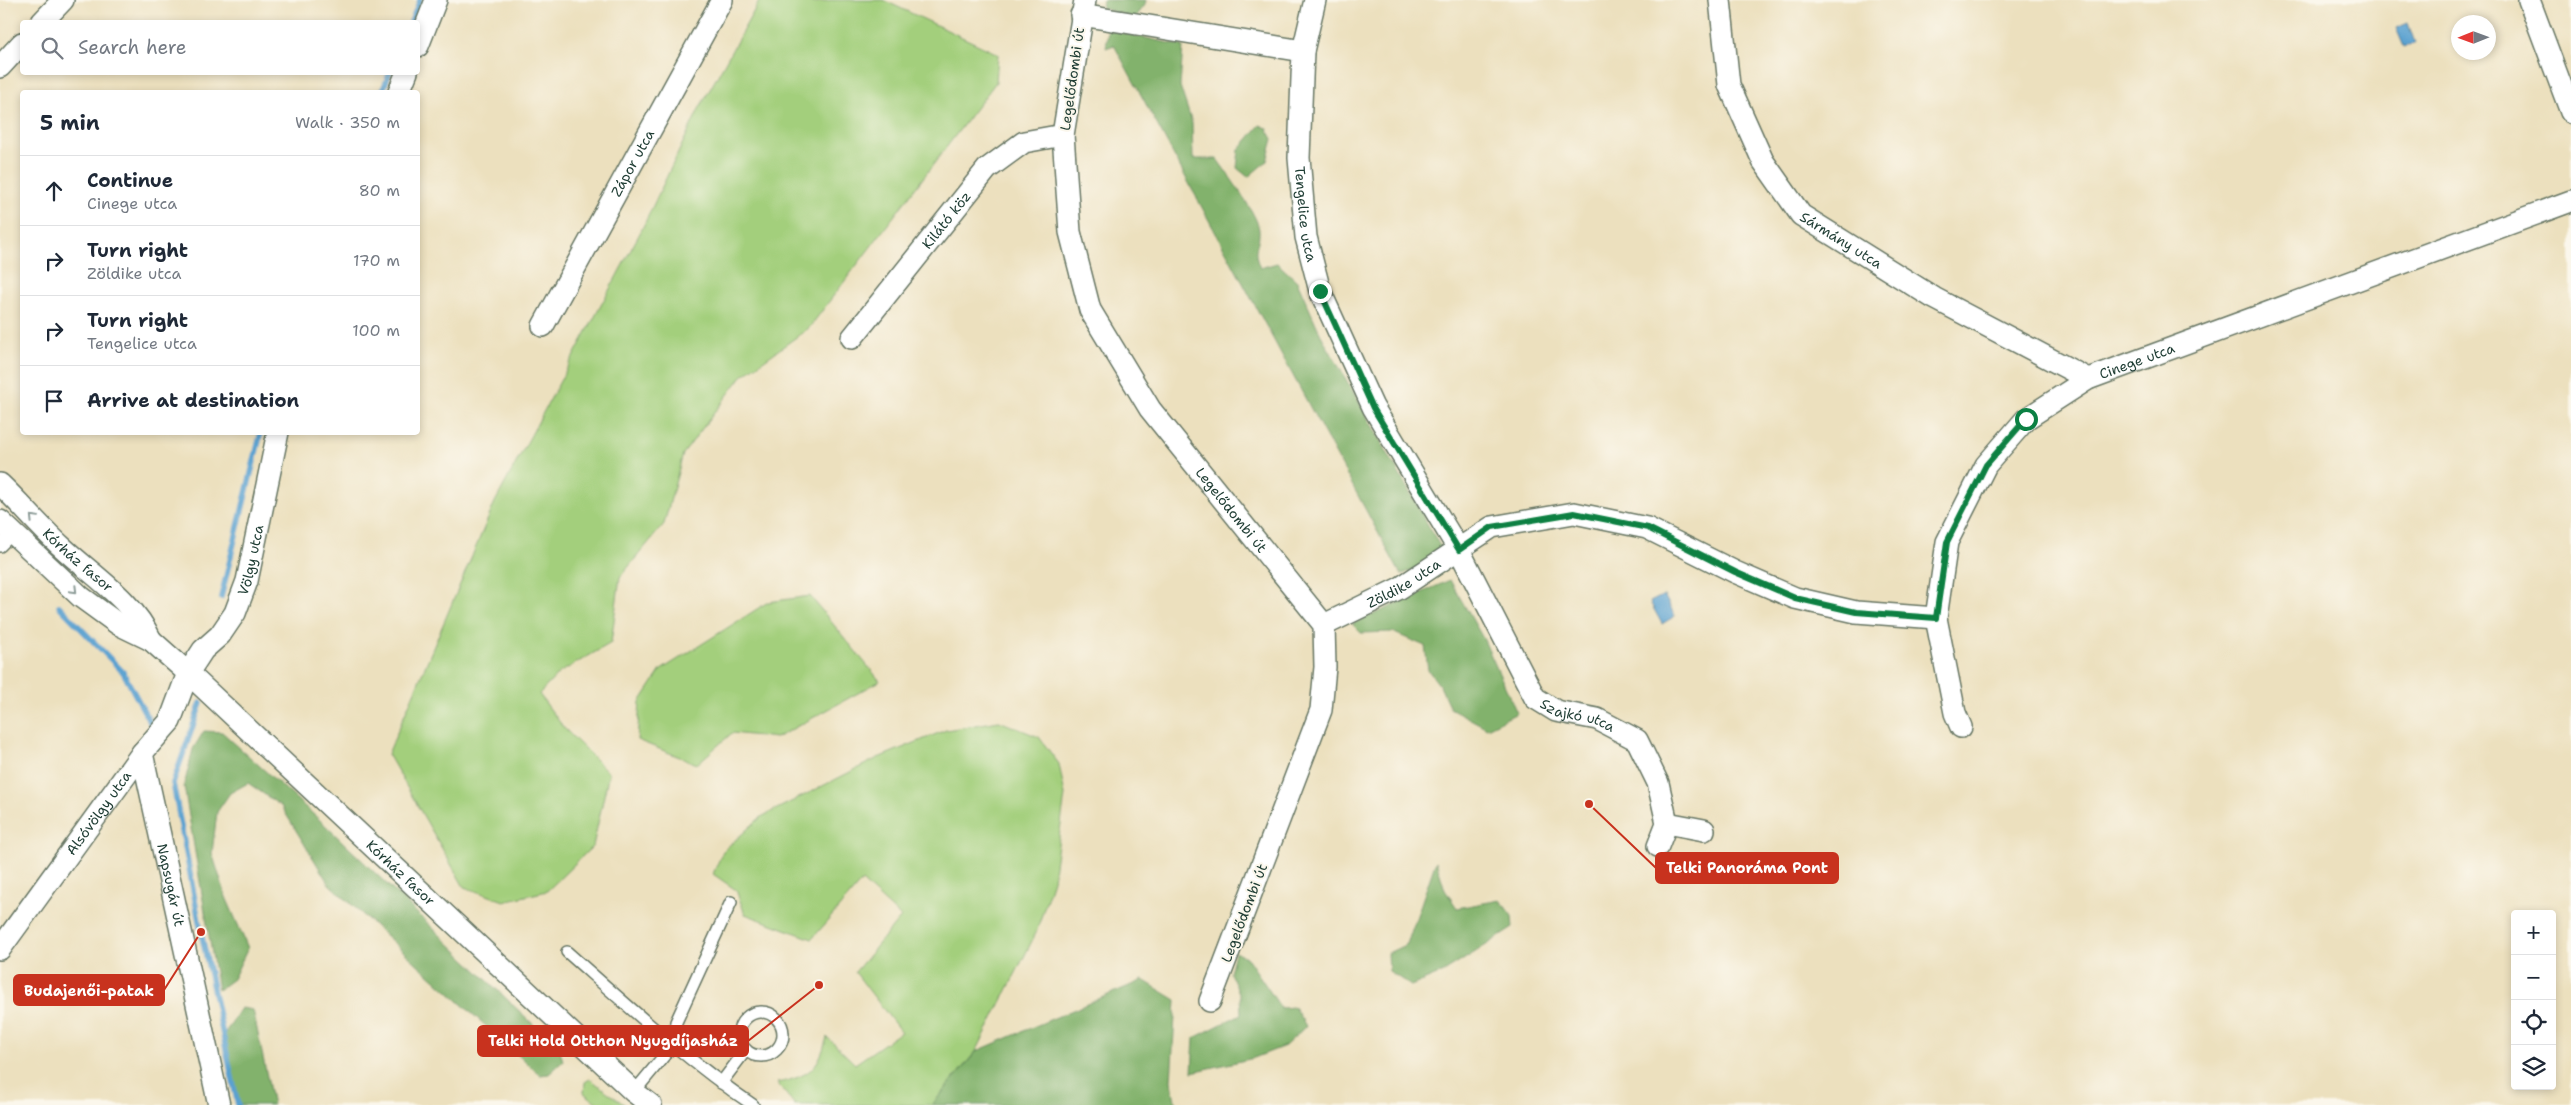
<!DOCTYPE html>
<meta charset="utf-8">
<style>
body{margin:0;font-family:"Shantell Sans",sans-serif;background:#f2f2f3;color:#1f2937}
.controls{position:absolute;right:15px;bottom:15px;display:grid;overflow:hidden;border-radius:5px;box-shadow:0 2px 8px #0003}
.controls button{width:45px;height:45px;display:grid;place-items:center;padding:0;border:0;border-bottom:1px solid #e0e1e3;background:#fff;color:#1f2937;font:25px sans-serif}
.compass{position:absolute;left:2451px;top:15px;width:45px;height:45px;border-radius:50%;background:#fff;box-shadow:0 2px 8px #0003;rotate:269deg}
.stop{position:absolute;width:15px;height:15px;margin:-11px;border:4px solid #0b8043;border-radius:50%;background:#fff}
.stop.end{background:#0b8043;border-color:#fff;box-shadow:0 1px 5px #0008}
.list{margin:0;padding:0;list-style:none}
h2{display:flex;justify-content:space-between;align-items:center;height:65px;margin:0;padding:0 20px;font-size:21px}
h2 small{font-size:16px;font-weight:400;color:#747a83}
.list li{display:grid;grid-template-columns:32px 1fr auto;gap:15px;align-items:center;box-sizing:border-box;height:70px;padding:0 20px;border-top:1px solid #e0e1e3}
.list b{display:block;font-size:19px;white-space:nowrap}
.list p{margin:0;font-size:16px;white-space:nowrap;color:#747a83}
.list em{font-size:16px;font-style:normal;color:#747a83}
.icon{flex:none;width:28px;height:28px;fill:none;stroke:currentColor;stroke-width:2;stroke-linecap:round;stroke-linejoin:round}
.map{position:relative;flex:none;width:2571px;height:1105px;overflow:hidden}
.search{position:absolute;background:#fff;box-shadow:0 2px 8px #0003;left:20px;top:20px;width:400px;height:55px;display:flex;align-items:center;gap:12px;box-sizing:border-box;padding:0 18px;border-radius:5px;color:#747a83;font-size:19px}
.panel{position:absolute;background:#fff;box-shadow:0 2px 8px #0003;left:20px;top:90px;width:400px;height:345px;border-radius:5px}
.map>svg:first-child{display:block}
.green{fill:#a3cf7c;stroke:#618658}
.forest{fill:#82b26c;stroke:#507850}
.water{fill:#5aa1d0;stroke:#3c6f82}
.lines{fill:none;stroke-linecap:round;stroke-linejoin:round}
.stream{stroke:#5aa1d0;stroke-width:5.5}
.service-casing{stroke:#677664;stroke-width:14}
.minor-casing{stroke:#677664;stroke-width:24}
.service{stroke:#fff;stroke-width:11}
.minor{stroke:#fff;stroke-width:21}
.oneway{stroke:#8f9e9a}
.route{stroke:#0b8043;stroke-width:6}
.labels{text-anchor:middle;stroke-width:4;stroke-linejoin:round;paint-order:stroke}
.street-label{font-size:14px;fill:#1f3d34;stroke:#fbf7ec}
.leader{fill:none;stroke:#c8321e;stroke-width:2}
.callout-dot{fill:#c8321e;stroke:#fbf7ec;stroke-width:2}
.callout{fill:#c8321e;stroke:#c8321e;stroke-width:2}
.callout-label{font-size:15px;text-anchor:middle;font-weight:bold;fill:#fff}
</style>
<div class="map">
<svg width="2571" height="1105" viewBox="0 0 2571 1105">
<rect width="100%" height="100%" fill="#fbf7ec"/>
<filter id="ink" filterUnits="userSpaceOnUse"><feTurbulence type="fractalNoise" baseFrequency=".02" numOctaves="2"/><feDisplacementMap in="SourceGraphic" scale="10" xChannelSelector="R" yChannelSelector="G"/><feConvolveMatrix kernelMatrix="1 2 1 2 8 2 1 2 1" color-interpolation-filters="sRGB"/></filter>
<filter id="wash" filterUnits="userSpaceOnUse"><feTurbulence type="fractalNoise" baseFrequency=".0096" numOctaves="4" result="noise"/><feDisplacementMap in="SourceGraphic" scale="20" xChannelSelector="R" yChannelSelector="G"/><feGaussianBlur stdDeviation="1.12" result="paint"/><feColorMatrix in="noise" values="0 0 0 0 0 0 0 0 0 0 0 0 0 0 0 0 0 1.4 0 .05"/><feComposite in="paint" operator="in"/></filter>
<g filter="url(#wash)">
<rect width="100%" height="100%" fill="#ece0be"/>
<!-- green -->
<g class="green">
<polygon points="760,0 804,0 814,3 830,0 883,0 998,54 996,82 809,328 742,376 683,454 664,524 620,577 611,643 559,673 539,694 564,728 609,773 593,846 547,891 504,901 464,887 388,754 495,502 641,231 699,109"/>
<polygon points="810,596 880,681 776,738 732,733 697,764 637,740 640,702 661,670 768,602"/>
<path d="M999 721 1039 737 1059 764 1065 795 1053 880 1036 933 977 1050 932 1105H795L777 1083C809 1076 818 1070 827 1037L855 1064 901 1032 855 972 901 917 862 881 812 939 745 914 736 890 713 874 723 851 761 817 878 758 946 730Z"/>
<polygon points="590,1079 625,1105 600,1105 584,1093 585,1082"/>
</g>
<!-- forest -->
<g class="forest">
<polygon points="1103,0 1146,0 1145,5 1135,18 1102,8"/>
<path d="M1108 30 1183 46 1180 86 1192 123 1193 159H1217C1227 173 1258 215 1259 230 1260 247 1251 248 1260 268L1277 263 1297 281 1321 335 1445 555 1401 575 1114 45 1106 48Z"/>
<polygon points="1260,125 1267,128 1273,139 1267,161 1248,177 1237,168 1239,150"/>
<polygon points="1450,580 1484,640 1517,713 1487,728 1450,708 1440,686 1428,670 1425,646 1392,632 1361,633 1352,624"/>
<polygon points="204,731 222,732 323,823 560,1050 563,1061 549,1074 540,1075 329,884 281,806 248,783 230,793 217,812 212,853 226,897 248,948 233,979 218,990 184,786 193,749"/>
<polygon points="1436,861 1445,890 1457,908 1500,900 1512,916 1513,928 1444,972 1411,986 1389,971 1388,953 1407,944"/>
<polygon points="1235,952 1248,959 1281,1008 1294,1007 1306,1026 1285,1046 1254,1058 1192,1072 1194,1038 1241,1014 1240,995 1230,973"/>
<polygon points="1143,980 1176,1000 1171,1081 1176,1105 932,1105 977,1051"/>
<polygon points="241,1008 253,1010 273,1105 239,1105 223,1036"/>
</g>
<!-- water -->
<g class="water">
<polygon points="2408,23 2415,43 2404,47 2396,28"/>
<polygon points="1664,595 1675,616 1662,624 1650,602"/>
</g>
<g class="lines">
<!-- stream -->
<g class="stream">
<polyline points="411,22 420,0"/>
<polyline points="382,92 390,72"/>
<polyline points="221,597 261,432"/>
<polyline points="59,606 123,672 152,726"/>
<polyline points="201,703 173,783 201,932 238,1105"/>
</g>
</g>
</g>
<g filter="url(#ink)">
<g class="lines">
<defs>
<g id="service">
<polyline points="0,546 12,534"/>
<path d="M567 952C627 1005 686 1060 753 1105"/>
<circle cx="761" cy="1034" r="22"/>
<polyline points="721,1083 746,1050"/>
<polyline points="634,1092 673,1045 676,1022 731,902"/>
</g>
<g id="minor">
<path id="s1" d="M1085 0 1063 135 1070 232 1090 310 1150 409 1324 625 1325 667 1321 710 1210 1001"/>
<path id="s2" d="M1315 0 1303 51 1299 158 1306 237 1320 291 1373 407 1459 550 1535 698 1556 711 1597 719 1637 740 1658 783 1667 823 1658 846"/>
<path id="s3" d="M1720 0 1729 85 1763 161 1801 215 1934 298 2088 379"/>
<polyline points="2529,0 2571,112"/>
<polyline points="1081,15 1303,51"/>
<polyline points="42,22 63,0"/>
<polyline points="418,46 436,0"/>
<polyline points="0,67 22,43"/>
<polyline points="399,92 407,72"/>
<path id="s4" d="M543 326 722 0"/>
<path id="s5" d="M852 338 987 169 1024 142 1063 135"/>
<path id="s6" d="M0 484C21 504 40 527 62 547 93 576 133 600 151 640"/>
<path id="s7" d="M0 521 81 597 118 624 151 640 188 673 634 1092 651 1105"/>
<path id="s8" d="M1324 625 1400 588 1492 527 1574 513 1647 528 1735 572 1795 598 1856 612 1936 618"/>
<path id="s9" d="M1961 727 1955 713 1936 618 1947 542 1986 465 2026 419 2088 379 2571 201"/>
<path id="s10" d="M142 753 219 1105"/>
<polyline points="1667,823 1704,830"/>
<path id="s11" d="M0 949 142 753 170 721 188 673 203 650 220 635 235 613 247 581 278 432"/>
</g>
</defs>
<!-- service casing -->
<use href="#service" class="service-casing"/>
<!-- minor casing -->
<use href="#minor" class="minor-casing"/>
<!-- service -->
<use href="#service" class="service"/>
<!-- minor -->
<use href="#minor" class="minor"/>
</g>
<!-- one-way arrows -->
<defs><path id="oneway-chevron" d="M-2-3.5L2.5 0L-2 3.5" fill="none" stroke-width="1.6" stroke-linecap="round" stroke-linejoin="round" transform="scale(1.25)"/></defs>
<g class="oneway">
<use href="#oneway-chevron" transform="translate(33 518) rotate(-134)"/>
<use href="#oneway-chevron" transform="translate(74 590) rotate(45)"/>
</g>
</g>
<g class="lines" filter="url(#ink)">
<!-- route -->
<polyline class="route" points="1320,291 1373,408 1459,550 1492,527 1574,513 1648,528 1735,572 1795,598 1856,612 1936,618 1947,542 1986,465 2026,419"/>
</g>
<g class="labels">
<!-- street labels -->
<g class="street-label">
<text transform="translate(1072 79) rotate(-82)" y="5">Legelődombi út</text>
<text dy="5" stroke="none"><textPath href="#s4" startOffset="186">Zápor utca</textPath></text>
<text dy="5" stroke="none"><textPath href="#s2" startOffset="216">Tengelice utca</textPath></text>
<text dy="5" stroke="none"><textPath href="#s5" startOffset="151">Kilátó köz</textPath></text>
<text dy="5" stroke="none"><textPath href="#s3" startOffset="282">Sármány utca</textPath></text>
<text dy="5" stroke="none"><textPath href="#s9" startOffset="462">Cinege utca</textPath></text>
<text dy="5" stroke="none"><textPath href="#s1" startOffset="560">Legelődombi út</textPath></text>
<text dy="5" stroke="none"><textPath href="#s6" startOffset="109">Kórház fasor</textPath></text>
<text dy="5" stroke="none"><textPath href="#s11" startOffset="468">Völgy utca</textPath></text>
<text dy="5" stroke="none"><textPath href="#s8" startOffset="90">Zöldike utca</textPath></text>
<text dy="5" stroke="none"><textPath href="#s2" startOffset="802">Szajkó utca</textPath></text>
<text dy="5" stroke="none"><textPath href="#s11" startOffset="168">Alsóvölgy utca</textPath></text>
<text dy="5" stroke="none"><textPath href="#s7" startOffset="535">Kórház fasor</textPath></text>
<text dy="5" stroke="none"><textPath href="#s10" startOffset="135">Napsugár út</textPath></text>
<text transform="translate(1244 913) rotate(-69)" y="5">Legelődombi út</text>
</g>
</g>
<!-- callouts -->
<path class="leader" d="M1589 804L1656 868M201 932L164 990M819 985L748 1041"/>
<g class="callout-dot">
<circle cx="1589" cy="804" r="5"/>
<circle cx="201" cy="932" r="5"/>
<circle cx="819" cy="985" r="5"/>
</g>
<g class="callout">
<rect x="1656" y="853" width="182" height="30" rx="5"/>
<rect x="14" y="975" width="150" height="30" rx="5"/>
<rect x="478" y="1026" width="270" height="30" rx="5"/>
</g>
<g class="callout-label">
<text x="1747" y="873">Telki Panoráma Pont</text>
<text x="89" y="996">Budajenői-patak</text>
<text x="613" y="1046">Telki Hold Otthon Nyugdíjasház</text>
</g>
</svg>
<div class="controls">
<button>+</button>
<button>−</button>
<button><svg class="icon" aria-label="locate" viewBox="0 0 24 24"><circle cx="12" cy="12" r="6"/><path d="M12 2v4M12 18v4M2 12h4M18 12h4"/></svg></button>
<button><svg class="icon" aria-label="layers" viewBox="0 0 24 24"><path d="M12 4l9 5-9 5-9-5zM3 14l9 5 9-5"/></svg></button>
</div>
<svg class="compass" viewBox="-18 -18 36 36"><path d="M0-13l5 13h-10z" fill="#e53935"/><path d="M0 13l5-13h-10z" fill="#747a83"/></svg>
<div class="stop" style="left:2026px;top:419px"></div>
<div class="stop end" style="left:1320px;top:291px"></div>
<div class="search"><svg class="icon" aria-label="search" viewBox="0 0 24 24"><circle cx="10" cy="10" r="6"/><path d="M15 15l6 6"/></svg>Search here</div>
<section class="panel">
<h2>5 min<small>Walk · 350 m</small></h2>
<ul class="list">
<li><svg class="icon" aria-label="ahead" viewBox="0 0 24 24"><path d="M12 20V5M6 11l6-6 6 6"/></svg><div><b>Continue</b><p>Cinege utca</p></div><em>80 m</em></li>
<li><svg class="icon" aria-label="right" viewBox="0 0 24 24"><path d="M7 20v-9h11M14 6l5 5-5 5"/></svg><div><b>Turn right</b><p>Zöldike utca</p></div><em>170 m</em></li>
<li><svg class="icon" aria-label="right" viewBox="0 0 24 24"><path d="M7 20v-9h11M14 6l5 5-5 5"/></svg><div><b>Turn right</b><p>Tengelice utca</p></div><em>100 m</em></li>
<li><svg class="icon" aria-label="arrive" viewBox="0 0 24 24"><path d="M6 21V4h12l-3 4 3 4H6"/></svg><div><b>Arrive at destination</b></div></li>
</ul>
</section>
</div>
